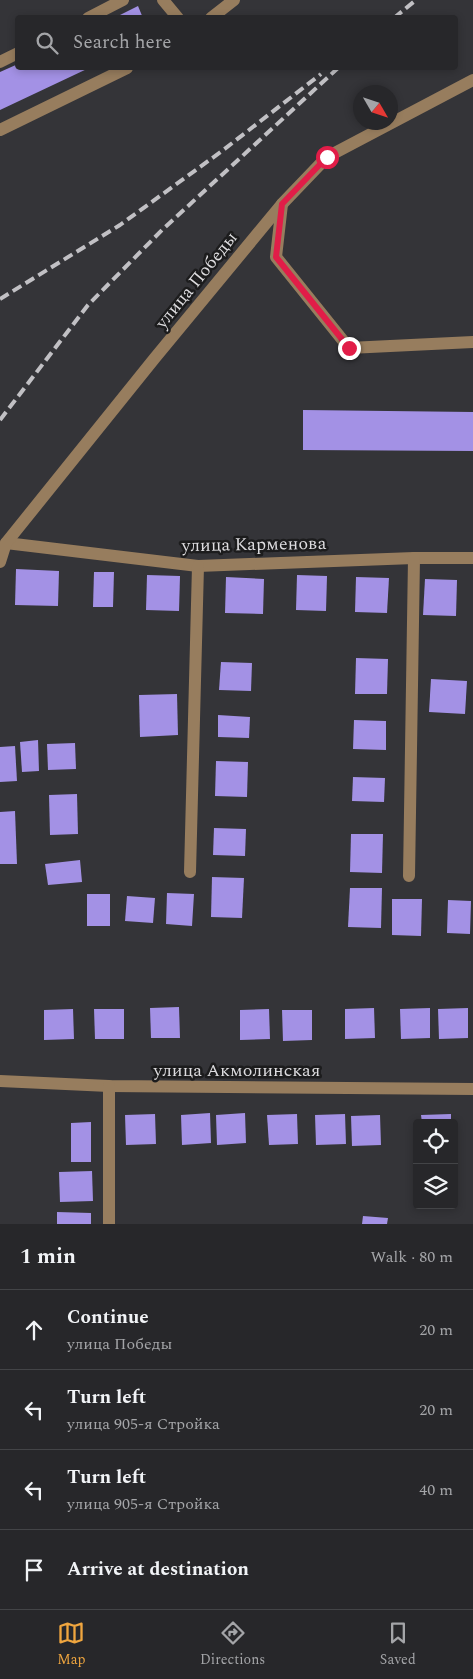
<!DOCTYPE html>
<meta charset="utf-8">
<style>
body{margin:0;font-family:Spectral,serif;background:#333336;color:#f1f3f6}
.controls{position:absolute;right:15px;bottom:15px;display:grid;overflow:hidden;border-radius:5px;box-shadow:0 2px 8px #0003}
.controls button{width:45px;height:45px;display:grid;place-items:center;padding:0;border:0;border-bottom:1px solid #434447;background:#27272a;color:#f1f3f6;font:25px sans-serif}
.compass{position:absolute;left:353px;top:85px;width:45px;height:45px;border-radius:50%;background:#27272a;box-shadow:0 2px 8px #0003;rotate:129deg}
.stop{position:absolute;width:15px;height:15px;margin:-11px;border:4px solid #e11d48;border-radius:50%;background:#fff}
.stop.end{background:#e11d48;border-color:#fff;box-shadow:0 1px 5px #0008}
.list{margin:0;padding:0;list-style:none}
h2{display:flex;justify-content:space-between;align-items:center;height:65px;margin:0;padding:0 20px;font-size:21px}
h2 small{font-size:16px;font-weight:400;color:#a4a5a8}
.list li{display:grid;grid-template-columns:32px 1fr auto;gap:15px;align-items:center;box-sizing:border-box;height:80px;padding:0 20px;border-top:1px solid #434447}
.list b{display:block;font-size:19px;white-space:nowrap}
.list p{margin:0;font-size:16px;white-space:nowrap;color:#a4a5a8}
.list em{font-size:16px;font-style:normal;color:#a4a5a8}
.icon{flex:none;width:28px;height:28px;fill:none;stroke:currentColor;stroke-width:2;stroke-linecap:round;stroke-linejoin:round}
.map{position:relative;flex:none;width:473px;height:1224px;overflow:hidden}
.search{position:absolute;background:#27272a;box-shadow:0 2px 8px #0003;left:15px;right:15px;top:15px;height:55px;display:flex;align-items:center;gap:12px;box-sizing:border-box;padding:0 18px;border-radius:5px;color:#a4a5a8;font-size:19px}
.sheet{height:385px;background:#27272a}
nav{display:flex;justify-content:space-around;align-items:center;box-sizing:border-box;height:70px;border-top:1px solid #434447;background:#27272a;font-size:14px;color:#a4a5a8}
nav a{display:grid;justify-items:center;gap:2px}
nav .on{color:#f0a63f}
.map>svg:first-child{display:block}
.building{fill:#a391e5}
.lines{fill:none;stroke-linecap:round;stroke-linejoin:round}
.minor{stroke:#977d5e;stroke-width:12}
.rail{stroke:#c1c0c4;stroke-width:4;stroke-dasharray:10 5;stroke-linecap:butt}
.route{stroke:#e11d48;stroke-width:6}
.labels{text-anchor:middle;stroke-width:5;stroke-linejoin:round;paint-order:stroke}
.street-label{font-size:18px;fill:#dddcdf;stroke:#1c1c1d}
</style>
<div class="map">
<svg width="473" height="1224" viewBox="0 0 473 1224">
<rect width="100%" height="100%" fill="#343438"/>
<!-- building -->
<g class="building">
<polygon points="138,6 143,18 114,18"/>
<polygon points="18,64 18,68 89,68 0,110 0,72"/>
<polygon points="303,410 473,412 473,451 303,450"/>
<polygon points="16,569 59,571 58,606 15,605"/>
<polygon points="94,572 114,572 113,607 93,607"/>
<polygon points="147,575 180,576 179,611 146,610"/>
<polygon points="297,575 327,576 326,611 296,610"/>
<polygon points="226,577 264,579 263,614 225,613"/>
<polygon points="356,577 389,578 387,613 355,612"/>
<polygon points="425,579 457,580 456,616 423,615"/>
<polygon points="356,658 388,659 387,694 355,694"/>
<polygon points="221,662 252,663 251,691 219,690"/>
<polygon points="431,679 467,681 465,714 429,712"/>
<polygon points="177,694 178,735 140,737 139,695"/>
<polygon points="218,715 250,717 249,738 218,737"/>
<polygon points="354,720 386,721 386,750 353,749"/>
<polygon points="38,740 39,771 22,772 20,742"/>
<polygon points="75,743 76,769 48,770 47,744"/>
<polygon points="15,746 17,781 0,782 0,747"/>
<polygon points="216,761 248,762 247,797 215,796"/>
<polygon points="353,777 385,778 384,802 352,801"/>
<polygon points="77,794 78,834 50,835 49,795"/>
<polygon points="15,811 17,864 0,864 0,812"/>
<polygon points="214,828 246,829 245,856 213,855"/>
<polygon points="351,834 383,834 382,873 350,872"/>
<polygon points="80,860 82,882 48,885 45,864"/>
<polygon points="212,877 244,878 242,918 211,917"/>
<polygon points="350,888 382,888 381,928 348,927"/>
<polygon points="167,893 194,894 192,926 166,924"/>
<rect x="87" y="894" width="23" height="32"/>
<polygon points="127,896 155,898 153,923 125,921"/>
<polygon points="392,899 422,899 421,936 392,935"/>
<polygon points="448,900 471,901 470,934 447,933"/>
<polygon points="179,1007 180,1038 151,1038 150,1008"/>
<polygon points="374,1008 375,1038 345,1039 345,1009"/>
<polygon points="430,1008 430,1038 401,1039 400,1009"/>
<polygon points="468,1008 468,1038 439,1039 438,1009"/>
<polygon points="73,1009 74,1039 44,1040 44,1010"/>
<polygon points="94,1009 124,1009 124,1039 95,1039"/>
<polygon points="269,1009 270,1039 240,1040 240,1010"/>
<polygon points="282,1010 312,1010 312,1040 283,1041"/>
<polygon points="210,1113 211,1143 182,1145 181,1115"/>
<polygon points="245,1113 246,1143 217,1145 216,1115"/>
<polygon points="155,1114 156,1144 126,1145 125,1115"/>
<polygon points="297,1114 298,1144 269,1145 267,1115"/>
<polygon points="345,1114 346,1144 316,1145 315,1115"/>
<polygon points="451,1114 451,1123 422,1123 421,1115"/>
<polygon points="380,1115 381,1145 352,1146 351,1116"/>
<polygon points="91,1122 91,1162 71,1162 71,1123"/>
<polygon points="92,1171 93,1201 60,1202 59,1172"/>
<polygon points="57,1212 91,1213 91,1224 57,1224"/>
<polygon points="363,1216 388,1218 387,1224 362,1224"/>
</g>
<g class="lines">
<!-- minor -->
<g class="minor">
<polyline points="163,0 178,18"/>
<polyline points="88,18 123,0"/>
<polyline points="211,18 234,0"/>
<polyline points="0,62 18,53"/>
<polyline points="0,130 127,68"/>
<polyline points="282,204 276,257 349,348 473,342"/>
<polyline points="6,543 198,566 414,558 473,558"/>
<polyline points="0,562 6,543 154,359 282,204 327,157 473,80"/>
<polyline points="190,872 198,566"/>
<polyline points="409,876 414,558"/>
<polyline points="0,1081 109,1086 473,1089"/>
<polyline points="109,1086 109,1224"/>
</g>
<!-- rail -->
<g class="rail">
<polyline points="394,18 416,0"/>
<polyline points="0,299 120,225 222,151 321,74"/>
<polyline points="0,420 88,305 162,230 338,68"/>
</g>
</g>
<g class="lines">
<!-- route -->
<polyline class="route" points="327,157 282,204 276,257 349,348"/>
</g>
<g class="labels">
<!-- street labels -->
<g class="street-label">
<text transform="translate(196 280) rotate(-51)" y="6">улица Победы</text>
<text transform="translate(254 544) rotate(-1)" y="6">улица Карменова</text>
<text x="237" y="1076">улица Акмолинская</text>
</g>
</g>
</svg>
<div class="controls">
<button><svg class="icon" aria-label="locate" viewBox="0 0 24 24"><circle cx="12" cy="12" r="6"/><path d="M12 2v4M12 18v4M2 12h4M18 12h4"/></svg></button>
<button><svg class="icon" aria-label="layers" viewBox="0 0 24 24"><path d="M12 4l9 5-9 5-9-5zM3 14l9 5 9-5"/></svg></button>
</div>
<svg class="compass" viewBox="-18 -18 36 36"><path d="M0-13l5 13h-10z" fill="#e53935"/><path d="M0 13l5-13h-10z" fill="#a4a5a8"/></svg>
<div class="stop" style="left:327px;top:157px"></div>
<div class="stop end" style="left:349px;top:348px"></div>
<div class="search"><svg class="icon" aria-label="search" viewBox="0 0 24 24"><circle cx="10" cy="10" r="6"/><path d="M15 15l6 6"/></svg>Search here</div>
</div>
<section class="sheet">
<h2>1 min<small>Walk · 80 m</small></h2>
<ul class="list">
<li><svg class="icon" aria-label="ahead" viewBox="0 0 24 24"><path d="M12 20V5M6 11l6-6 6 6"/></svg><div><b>Continue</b><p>улица Победы</p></div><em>20 m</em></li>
<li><svg class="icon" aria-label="left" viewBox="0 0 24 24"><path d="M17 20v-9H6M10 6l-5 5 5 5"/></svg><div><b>Turn left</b><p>улица 905-я Стройка</p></div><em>20 m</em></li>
<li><svg class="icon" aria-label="left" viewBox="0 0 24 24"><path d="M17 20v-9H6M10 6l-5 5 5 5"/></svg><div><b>Turn left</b><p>улица 905-я Стройка</p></div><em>40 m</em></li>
<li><svg class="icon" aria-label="arrive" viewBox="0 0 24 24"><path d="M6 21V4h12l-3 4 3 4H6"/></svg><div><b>Arrive at destination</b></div></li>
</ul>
</section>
<nav>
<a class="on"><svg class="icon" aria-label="map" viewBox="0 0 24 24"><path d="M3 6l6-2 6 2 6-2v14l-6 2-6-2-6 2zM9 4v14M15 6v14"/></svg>Map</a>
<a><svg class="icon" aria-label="directions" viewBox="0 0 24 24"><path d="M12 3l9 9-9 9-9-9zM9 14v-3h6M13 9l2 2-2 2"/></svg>Directions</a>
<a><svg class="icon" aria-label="saved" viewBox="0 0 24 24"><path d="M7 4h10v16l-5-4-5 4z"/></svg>Saved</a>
</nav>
